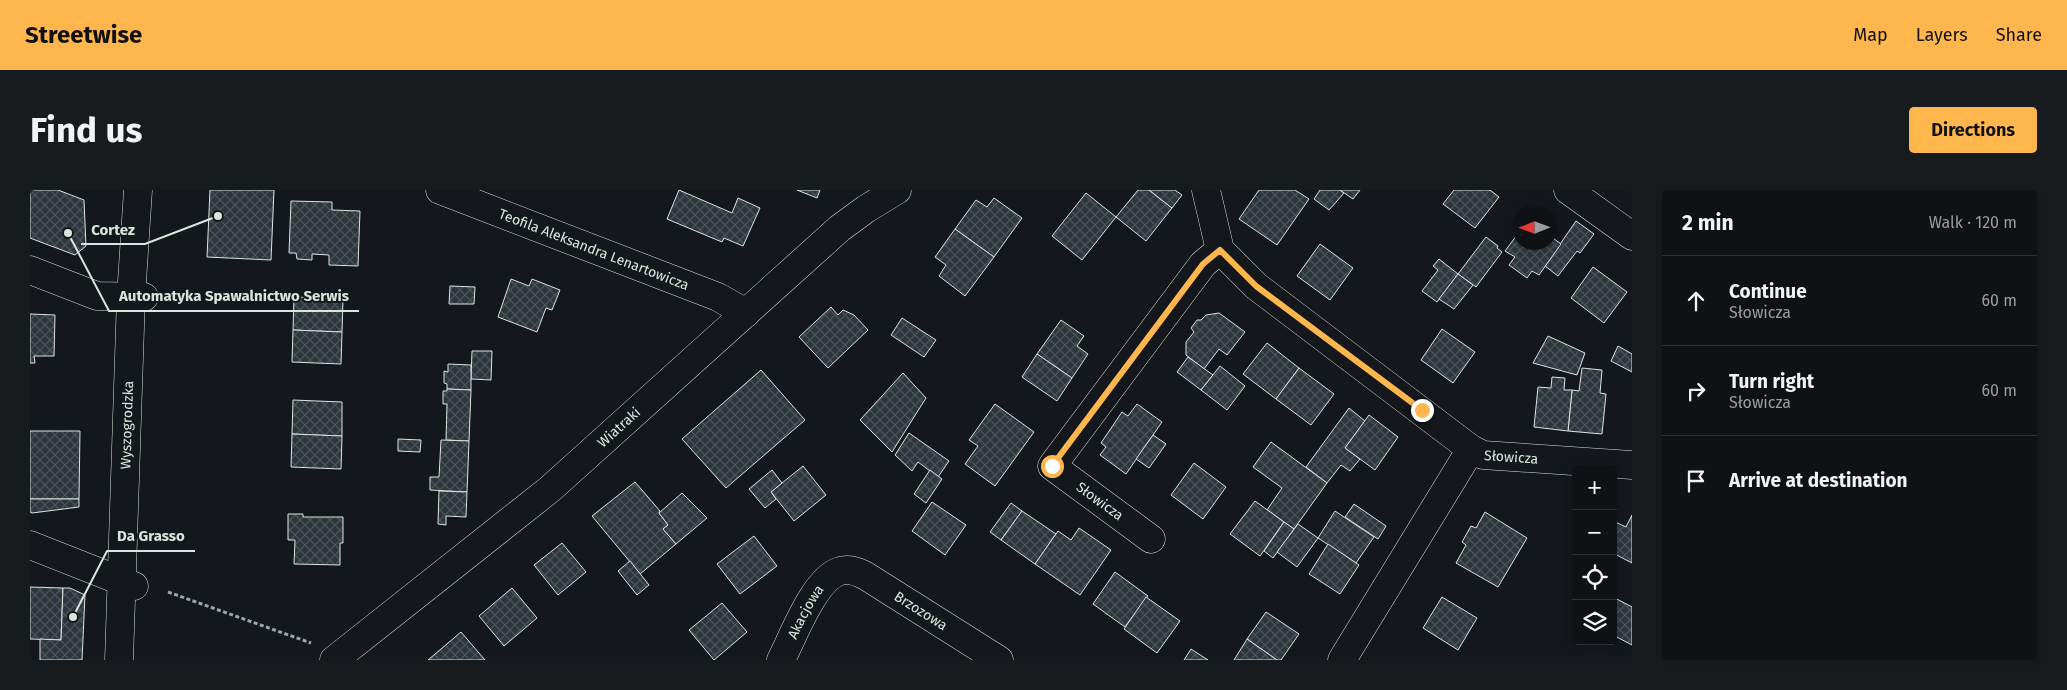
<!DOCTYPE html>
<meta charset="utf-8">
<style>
body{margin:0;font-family:"Fira Sans",sans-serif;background:#181b1e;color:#f1f3f6}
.controls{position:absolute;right:15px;bottom:15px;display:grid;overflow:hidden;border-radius:5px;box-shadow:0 2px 8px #0003}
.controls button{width:45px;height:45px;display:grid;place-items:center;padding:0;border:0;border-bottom:1px solid #2f3234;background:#0f1215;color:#f1f3f6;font:25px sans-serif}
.compass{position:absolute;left:1482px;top:15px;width:45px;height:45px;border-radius:50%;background:#0f1215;box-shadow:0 2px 8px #0003;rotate:269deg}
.stop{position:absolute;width:15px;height:15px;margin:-11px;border:4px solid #ffb74d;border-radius:50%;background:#fff}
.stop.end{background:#ffb74d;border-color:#fff;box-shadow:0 1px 5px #0008}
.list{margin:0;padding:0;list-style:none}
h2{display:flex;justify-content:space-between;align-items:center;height:65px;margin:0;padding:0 20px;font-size:21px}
h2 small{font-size:16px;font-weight:400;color:#9b9ea0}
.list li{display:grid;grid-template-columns:32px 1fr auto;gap:15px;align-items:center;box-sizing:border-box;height:90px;padding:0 20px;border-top:1px solid #2f3234}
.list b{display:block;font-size:19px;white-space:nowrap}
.list p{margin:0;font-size:16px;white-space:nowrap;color:#9b9ea0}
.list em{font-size:16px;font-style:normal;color:#9b9ea0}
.icon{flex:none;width:28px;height:28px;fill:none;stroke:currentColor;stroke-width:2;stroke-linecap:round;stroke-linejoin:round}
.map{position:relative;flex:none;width:1602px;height:470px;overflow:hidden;border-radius:5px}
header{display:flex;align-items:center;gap:30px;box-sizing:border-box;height:70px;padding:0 25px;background:#ffb74d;color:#111}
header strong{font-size:24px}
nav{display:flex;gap:28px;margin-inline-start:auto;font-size:18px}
.intro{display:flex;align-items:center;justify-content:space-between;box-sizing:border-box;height:120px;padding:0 30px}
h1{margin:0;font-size:35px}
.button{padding:12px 22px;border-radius:5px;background:#ffb74d;color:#111;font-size:18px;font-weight:700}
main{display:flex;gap:30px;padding:0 30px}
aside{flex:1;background:#0f1215;border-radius:5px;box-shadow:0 2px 8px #0003}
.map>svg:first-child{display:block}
.building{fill:url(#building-cross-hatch);stroke:#d8e6dc}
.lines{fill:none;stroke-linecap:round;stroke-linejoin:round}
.street-casing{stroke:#d8e6dc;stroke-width:29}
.path{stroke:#9da8a2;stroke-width:3;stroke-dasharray:4 2.5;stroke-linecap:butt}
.street{stroke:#14181c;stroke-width:28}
.route{stroke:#ffb74d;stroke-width:6}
.labels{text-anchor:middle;stroke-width:4;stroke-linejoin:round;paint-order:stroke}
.street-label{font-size:14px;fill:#d8e6dc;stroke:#14181c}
.leader{fill:none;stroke:#d8e6dc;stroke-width:2}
.callout-dot{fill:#d8e6dc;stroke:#14181c;stroke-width:2}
.callout-label{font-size:15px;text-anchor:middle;font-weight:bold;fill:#d8e6dc;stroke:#14181c;stroke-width:4;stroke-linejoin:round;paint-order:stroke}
</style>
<header>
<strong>Streetwise</strong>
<nav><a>Map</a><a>Layers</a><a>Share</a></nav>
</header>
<div class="intro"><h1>Find us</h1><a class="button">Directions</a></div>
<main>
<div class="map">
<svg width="1602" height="470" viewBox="0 0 1602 470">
<defs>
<pattern id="building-cross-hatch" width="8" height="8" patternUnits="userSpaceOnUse" patternTransform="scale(1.25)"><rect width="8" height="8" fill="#2c363c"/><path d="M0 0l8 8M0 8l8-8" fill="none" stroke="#4a5358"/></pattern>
</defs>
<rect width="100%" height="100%" fill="#14181c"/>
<!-- building -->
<g class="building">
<polygon points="0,0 28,0 54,10 56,56 45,65 0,48"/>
<polygon points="180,0 244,0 241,70 177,67"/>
<polygon points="649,0 702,23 708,8 730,18 713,56 694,48 692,52 637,29"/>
<polygon points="767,0 790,0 787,8"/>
<polygon points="1108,0 1119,0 1142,18 1116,51 1086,27"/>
<polygon points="1119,0 1145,0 1152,5 1142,18"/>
<polygon points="1229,0 1265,0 1279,9 1247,55 1209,29"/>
<polygon points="1290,0 1310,0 1314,3 1299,20 1284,9"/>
<polygon points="1310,0 1330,0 1323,9"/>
<polygon points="1424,0 1460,0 1469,7 1445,38 1413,14"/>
<polygon points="1056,3 1086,27 1052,70 1022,46"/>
<polygon points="964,8 992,28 964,67 925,39 946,10 957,17"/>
<polygon points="261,11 302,12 302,20 330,21 328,76 299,75 299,65 282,64 282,70 267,69 266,63 259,63"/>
<polygon points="1546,31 1564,44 1550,63 1547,61 1528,86 1515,76"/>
<polygon points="925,39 964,67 935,106 909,86 916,75 905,67"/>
<polygon points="1490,41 1490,52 1520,52 1520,46 1531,54 1509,85 1502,81 1497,88 1479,75 1485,67 1475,61"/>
<polygon points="1456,47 1468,56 1467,58 1472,62 1446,97 1428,84"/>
<polygon points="1290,54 1323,78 1300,110 1267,86"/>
<polygon points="1409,69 1428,84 1407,112 1392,101 1408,80 1403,76"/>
<polygon points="1563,77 1597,102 1574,133 1541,108"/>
<polygon points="1428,84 1443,95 1424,119 1409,109"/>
<polygon points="481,89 499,96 502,89 530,100 522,120 516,118 507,142 468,127"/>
<polygon points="420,96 445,97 444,114 419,114"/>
<polygon points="264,107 313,109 312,142 263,140"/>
<polygon points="801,117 808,125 813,120 824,125 838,140 798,178 769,147"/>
<polygon points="1189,123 1215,142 1197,165 1189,159 1174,179 1156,165 1156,152 1164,142 1161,138 1167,130 1171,130 1176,125"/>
<polygon points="0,124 25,125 24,166 4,166 5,173 0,173"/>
<polygon points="872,128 906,150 894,167 861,145"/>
<polygon points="1031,130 1054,146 1047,156 1058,164 1042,188 1007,164"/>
<polygon points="1412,139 1445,162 1423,193 1391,170"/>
<polygon points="263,140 312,142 311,174 262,172"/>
<polygon points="1518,146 1555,163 1547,185 1503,173"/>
<polygon points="1237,153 1269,178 1246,209 1213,184"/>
<polygon points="1588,156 1602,164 1602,182 1581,171"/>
<polygon points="442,161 462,161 461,190 441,189"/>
<polygon points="1007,164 1042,188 1027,211 992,187"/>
<polygon points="1158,167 1183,185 1171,200 1147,182"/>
<polygon points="418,174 441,175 441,200 417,199 417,194 414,193 414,181 418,182"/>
<polygon points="1190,176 1215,196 1197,220 1171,200"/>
<polygon points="1269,178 1304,204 1281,235 1246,209"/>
<polygon points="1552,178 1572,180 1570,203 1576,204 1572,244 1538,241 1542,200 1549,201"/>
<polygon points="731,180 775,230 696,298 652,249"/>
<polygon points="873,183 896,208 862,262 830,230"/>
<polygon points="1522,187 1535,188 1534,200 1542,200 1538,241 1504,237 1508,197 1521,198"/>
<polygon points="417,199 441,200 439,251 416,250 417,214 413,214 413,201 417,201"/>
<polygon points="263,210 312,212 312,246 262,244"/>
<polygon points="965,214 1004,242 965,296 935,274 948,256 939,250"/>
<polygon points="1107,214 1132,232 1096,284 1070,265 1076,257 1071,253 1092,222 1098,226"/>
<polygon points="1319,218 1335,231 1315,258 1330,269 1320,281 1311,275 1297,293 1276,277"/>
<polygon points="1339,225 1368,247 1345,280 1315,258"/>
<polygon points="0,241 50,241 49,309 0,309"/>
<polygon points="879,243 919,271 908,287 888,272 882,281 865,265"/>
<polygon points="262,244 312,246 311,279 261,277"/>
<polygon points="1123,245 1136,254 1119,278 1106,269"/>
<polygon points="368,249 391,250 390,262 368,261"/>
<polygon points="411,250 439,251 437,302 400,300 400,287 409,287"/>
<polygon points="1241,252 1297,293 1264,339 1237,320 1252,298 1223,277"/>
<polygon points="1164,273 1196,297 1173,329 1141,305"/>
<polygon points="773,276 796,305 764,331 741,302"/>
<polygon points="742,280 752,293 741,302 746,309 735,318 719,299"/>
<polygon points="900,280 912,289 896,313 884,304"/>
<polygon points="605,292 630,321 629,323 638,335 633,339 646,354 610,384 562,326"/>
<polygon points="409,301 437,302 436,327 416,326 416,335 408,334"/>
<polygon points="652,303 677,328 646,354 633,339 638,335 629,323"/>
<polygon points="0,309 49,309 49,317 2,323 0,322"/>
<polygon points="1225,311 1254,332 1230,366 1200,344"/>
<polygon points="902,312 936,335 915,365 882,341"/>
<polygon points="981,313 992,321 971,350 960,342"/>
<polygon points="1324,314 1356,336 1348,349 1315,327"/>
<polygon points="992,321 1026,344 1005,374 971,350"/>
<polygon points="1305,321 1344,347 1326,373 1288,348"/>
<polygon points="1455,322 1497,348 1468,397 1426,373 1436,355 1432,352 1441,336 1446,338"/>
<polygon points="258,324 273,324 273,327 313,327 313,353 310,353 310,375 264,374 265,350 258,350"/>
<polygon points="1602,325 1602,373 1583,363 1583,331 1596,337"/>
<polygon points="1254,332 1264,339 1243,368 1234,361"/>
<polygon points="1268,334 1288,348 1267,377 1247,362"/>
<polygon points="1049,338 1081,360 1050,405 1005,374 1028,341 1041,350"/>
<polygon points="724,346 747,376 710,404 687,374"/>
<polygon points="532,353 556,382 528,405 504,375"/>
<polygon points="1298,354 1329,375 1310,404 1279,384"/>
<polygon points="600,371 619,395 607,405 588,381"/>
<polygon points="1085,382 1118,406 1095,437 1063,414"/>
<polygon points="0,397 33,398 31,450 0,449"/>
<polygon points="33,398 40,398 55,405 52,470 10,470 10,449 31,450"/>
<polygon points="482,398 507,428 474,456 449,426"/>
<polygon points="1116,407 1150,431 1127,463 1094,439"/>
<polygon points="1412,407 1447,428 1428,460 1393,438"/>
<polygon points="1583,407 1602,417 1602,455 1583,445"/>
<polygon points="692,413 717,442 684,470 659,440"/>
<polygon points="1236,422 1269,444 1251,470 1247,470 1217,449"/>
<polygon points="431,442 455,470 398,470"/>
<polygon points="1217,449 1247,470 1204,470"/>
<polygon points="1161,459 1178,470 1154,470"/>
</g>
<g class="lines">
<defs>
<g id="street">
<path id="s1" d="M410 0 688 107 716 123"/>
<path id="s2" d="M1176 0 1190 60 1226 96 1441 259 1453 265 1602 275"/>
<polyline points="1538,0 1602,46"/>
<polyline points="0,80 67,106 114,107"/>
<polyline points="1121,349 1022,276 1173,74 1190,60"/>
<polyline points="0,355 104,396"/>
<path id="s3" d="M89 470 101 107 108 0"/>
<path id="s4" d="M304 470 520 299 810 38 836 19 867 0"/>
<path id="s5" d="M751 470C763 447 784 389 810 381 819 378 828 382 836 386L969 470"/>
<polyline points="1312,470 1441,259"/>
</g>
</defs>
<!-- street casing -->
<use href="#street" class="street-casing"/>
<!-- path -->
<polyline class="path" points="138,402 281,453"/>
<!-- street -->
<use href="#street" class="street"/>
</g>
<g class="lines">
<!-- route -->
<polyline class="route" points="1022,276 1173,74 1190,60 1226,96 1392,220"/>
</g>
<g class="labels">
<!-- street labels -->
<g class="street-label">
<text dy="5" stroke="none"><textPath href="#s1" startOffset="165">Teofila Aleksandra Lenartowicza</textPath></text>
<text dy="5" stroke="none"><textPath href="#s3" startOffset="235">Wyszogrodzka</textPath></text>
<text dy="5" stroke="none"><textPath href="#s4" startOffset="368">Wiatraki</textPath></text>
<text dy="5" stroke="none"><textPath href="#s2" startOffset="424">Słowicza</textPath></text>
<text transform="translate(1070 311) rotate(36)" y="5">Słowicza</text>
<text dy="5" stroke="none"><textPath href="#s5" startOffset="201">Brzozowa</textPath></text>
<text dy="5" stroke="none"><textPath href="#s5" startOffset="54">Akacjowa</textPath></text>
</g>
</g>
<!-- callouts -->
<path class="leader" d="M188 26L115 54H51M38 43L79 121H329M43 427L77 361H165"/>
<g class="callout-dot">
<circle cx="188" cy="26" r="5"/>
<circle cx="38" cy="43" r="5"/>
<circle cx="43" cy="427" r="5"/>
</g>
<g class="callout-label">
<text x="83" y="45">Cortez</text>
<text x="204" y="111">Automatyka Spawalnictwo Serwis</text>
<text x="121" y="351">Da Grasso</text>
</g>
</svg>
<div class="controls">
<button>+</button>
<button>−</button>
<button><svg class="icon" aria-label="locate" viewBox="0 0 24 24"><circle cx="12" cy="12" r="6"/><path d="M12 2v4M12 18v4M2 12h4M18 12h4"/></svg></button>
<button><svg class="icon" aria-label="layers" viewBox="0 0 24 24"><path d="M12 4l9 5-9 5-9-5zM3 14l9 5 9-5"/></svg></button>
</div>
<svg class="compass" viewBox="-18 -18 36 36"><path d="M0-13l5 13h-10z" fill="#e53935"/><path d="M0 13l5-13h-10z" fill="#9b9ea0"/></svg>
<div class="stop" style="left:1022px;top:276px"></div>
<div class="stop end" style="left:1392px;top:220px"></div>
</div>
<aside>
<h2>2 min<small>Walk · 120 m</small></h2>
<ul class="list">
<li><svg class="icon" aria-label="ahead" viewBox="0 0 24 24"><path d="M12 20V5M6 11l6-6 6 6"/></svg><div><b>Continue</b><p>Słowicza</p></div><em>60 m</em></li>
<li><svg class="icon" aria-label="right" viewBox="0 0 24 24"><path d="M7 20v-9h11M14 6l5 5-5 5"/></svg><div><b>Turn right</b><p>Słowicza</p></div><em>60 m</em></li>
<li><svg class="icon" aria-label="arrive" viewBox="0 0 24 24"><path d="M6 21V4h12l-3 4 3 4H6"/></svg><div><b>Arrive at destination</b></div></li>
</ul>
</aside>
</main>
